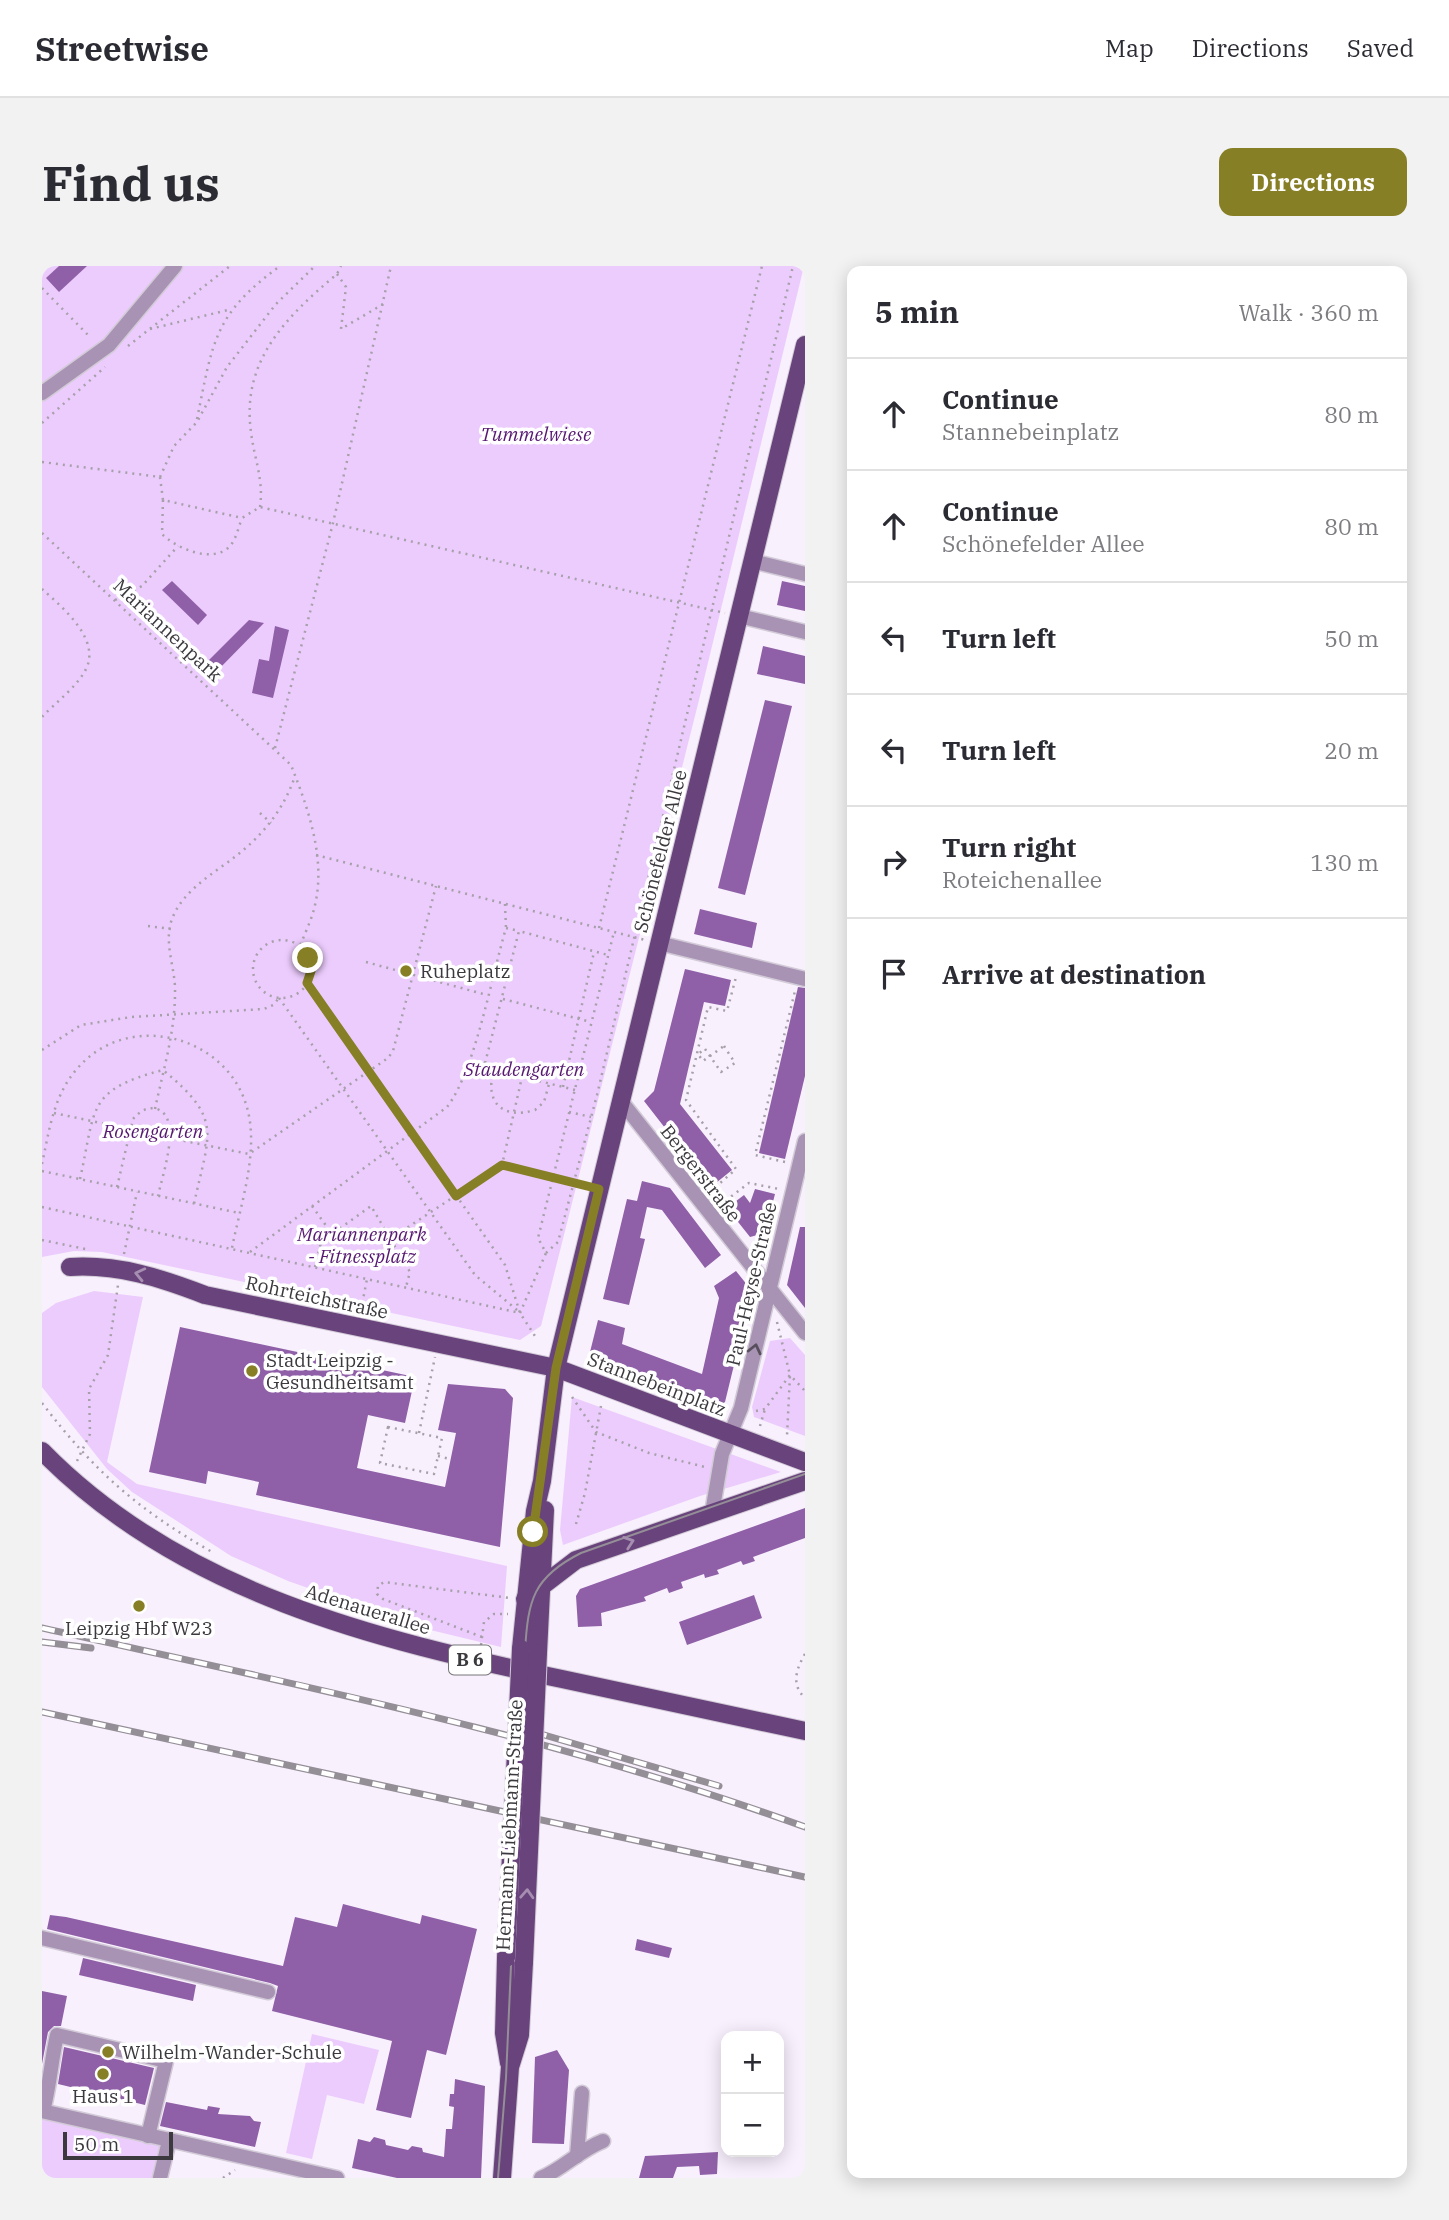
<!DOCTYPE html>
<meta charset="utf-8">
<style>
body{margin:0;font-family:"IBM Plex Serif",serif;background:#f2f2f3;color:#2b2b33}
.controls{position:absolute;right:21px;bottom:21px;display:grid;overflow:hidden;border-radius:14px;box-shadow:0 4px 18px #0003}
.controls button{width:63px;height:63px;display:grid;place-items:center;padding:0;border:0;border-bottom:2px solid #e1e1e2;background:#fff;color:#2b2b33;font:35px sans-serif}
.scale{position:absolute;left:21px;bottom:18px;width:110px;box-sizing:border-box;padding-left:7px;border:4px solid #3c393e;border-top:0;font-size:19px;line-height:24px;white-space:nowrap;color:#3c393e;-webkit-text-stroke:5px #fff;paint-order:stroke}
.stop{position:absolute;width:21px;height:21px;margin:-16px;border:5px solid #877f25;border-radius:50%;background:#fff}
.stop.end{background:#877f25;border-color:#fff;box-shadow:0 2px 7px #0008}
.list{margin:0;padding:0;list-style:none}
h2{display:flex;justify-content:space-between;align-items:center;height:91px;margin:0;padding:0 28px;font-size:30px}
h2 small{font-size:23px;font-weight:400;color:#7c7c81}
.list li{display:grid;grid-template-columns:46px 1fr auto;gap:21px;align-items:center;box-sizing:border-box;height:112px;padding:0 28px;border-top:2px solid #e1e1e2}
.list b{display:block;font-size:26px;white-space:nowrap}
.list p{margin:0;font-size:23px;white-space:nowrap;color:#7c7c81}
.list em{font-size:23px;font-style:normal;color:#7c7c81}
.icon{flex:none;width:38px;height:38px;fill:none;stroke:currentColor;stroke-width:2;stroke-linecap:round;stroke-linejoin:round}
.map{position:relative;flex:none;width:763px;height:1912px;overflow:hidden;border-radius:14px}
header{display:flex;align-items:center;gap:42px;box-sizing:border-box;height:98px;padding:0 35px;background:#fff;border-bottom:2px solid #e1e1e2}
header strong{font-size:33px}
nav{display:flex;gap:38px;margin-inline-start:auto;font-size:24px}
.intro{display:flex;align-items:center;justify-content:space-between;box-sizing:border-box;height:168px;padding:0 42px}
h1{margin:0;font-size:49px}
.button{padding:18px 32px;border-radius:14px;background:#877f25;color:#fff;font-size:24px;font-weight:700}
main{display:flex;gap:42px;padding:0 42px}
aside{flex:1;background:#fff;border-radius:14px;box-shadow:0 4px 18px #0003}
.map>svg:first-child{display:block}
.green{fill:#ecccfd}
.building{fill:#8f60a7}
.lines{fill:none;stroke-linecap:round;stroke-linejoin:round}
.minor-casing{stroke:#d2cbd7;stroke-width:17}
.major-casing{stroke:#d2cbd7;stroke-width:20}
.path{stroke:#a6a0a9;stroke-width:2.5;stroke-dasharray:2 5;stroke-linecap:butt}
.minor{stroke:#a893b4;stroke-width:14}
.major{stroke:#69437c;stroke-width:18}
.tram{stroke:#948e97;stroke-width:2}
.rail-casing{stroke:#948e97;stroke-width:7}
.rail{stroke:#fff;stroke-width:4.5;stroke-dasharray:13;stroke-linecap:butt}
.major-bridge-casing{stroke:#d2cbd7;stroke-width:20;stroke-linecap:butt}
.major-bridge{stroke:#69437c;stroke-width:18}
.oneway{stroke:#a58eb0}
.oneway2{stroke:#57505c}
.route{stroke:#877f25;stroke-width:9}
.poi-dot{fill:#877f25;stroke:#fff;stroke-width:2.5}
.labels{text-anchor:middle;stroke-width:7;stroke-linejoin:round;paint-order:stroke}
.shield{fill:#fff;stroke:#767478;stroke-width:2}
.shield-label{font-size:18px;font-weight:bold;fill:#3c393e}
.park-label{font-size:19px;font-style:italic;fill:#571871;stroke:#fff}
.street-label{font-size:19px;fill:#3c393e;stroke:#fff}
.poi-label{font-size:19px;fill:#3c393e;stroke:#fff;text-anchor:start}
</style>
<header>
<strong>Streetwise</strong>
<nav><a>Map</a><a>Directions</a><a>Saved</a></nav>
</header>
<div class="intro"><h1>Find us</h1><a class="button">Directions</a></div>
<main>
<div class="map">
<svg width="763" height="1912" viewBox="0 0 763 1912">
<rect width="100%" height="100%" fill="#f8f0fd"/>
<!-- green -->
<g class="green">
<polygon points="0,0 762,0 656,438 499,1060 478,1074 60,986 32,985 0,991"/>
<polygon points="52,1025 101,1031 65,1196 95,1218 465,1300 459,1381 380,1362 246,1315 189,1290 90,1226 65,1203 0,1121 0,1047 14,1037"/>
<polygon points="748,1072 763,1089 763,1170 712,1151 710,1141 728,1075"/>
<polygon points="530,1131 739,1206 658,1230 521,1279 518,1264"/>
<polygon points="270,1768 337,1784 322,1838 285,1829 270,1893 244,1887"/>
<polygon points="0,1851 119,1879 111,1912 0,1912"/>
</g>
<!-- building -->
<g class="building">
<polygon points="17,0 45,0 17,26 4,12"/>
<polygon points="130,315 165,349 156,359 120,324"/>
<polygon points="740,315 763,320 763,345 735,339"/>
<polygon points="207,354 222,357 172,408 163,398"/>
<polygon points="233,360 247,364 231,432 210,427 217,393 227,395"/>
<polygon points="721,380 763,390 763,418 715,408"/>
<polygon points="723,434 750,440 703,629 676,622"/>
<polygon points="658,643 715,657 710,682 652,668"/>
<polygon points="643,703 689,714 683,740 662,736 638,838 690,904 669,921 602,835 612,825"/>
<polygon points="756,721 763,722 763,810 743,893 717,887"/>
<polygon points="600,915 628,922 679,989 663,1002 620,944 605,941 598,972 603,973 587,1039 561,1033 585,933 595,935"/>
<polygon points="713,923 733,928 723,967 708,971 685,942 702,929 708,937"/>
<polygon points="758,961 763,961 763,1042 745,1019"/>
<polygon points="694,1005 710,1025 683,1136 676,1141 546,1094 556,1054 583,1062 580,1078 660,1108 677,1032 672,1020"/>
<polygon points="138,1061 373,1111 363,1157 326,1149 315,1202 403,1221 414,1167 396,1164 406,1118 463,1123 471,1132 458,1281 214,1229 217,1216 166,1205 164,1218 107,1206"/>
<polygon points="763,1242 763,1272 711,1291 713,1295 701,1299 699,1295 675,1304 677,1308 663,1312 662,1308 639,1316 641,1322 627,1327 625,1322 602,1331 604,1335 559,1347 560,1360 536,1361 534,1330 538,1323"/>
<polygon points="712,1329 720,1352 645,1379 637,1356"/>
<polygon points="301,1638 378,1658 380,1649 435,1663 404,1789 385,1784 369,1852 334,1844 350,1775 230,1745 236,1720 228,1717 5,1663 8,1649 24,1651 241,1700 253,1651 295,1661"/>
<polygon points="595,1673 630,1682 627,1692 593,1684"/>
<polygon points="41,1692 154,1719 151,1735 37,1709"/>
<polygon points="0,1725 25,1730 19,1760 12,1760 6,1766 0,1798"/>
<polygon points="22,1781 112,1802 103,1839 16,1818"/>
<polygon points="515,1784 527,1804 522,1878 490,1877 493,1791"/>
<polygon points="413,1813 443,1820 439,1912 355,1912 310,1902 316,1873 328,1876 332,1871 343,1874 344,1879 366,1884 370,1880 380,1882 381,1886 402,1891 404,1863 410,1863 412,1841 407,1840 408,1828 412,1828"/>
<polygon points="124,1836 165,1844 166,1840 178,1842 176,1848 208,1850 212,1855 219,1856 213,1881 118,1860"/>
<polygon points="676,1886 675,1908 658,1909 657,1900 635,1901 631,1912 597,1912 603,1890"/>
</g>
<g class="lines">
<defs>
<g id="minor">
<polyline points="0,127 67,79 133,0"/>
<polyline points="710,295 763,308"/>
<polyline points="697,350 763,366"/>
<polyline points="617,677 763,713"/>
<polyline points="579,835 763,1067"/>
<polyline points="670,1247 680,1188 699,1142 763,875"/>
<polyline points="0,1672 226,1726"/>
<polyline points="0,1845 295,1912"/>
<path d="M1 1845C8 1819 9 1795 15 1769L124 1795 106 1870"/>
<polyline points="535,1890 540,1827"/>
<polyline points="118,1912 127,1875"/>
<path d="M499 1912C522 1902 538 1884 561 1875"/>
</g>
<g id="major">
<path d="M28 1001C76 998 119 1012 163 1029L514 1102 763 1196"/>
<path d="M0 1185C138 1326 333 1374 520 1413 601 1431 682 1448 763 1465"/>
<polyline points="483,1333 534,1294 763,1215"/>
<polyline points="479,1383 493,1245 500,1215 514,1102 763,79"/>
<polyline points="496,1387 503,1244"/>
<polyline points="464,1692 462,1767 467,1797"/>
<polyline points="460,1912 468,1801 478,1769 482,1696"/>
</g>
</defs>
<!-- minor casing -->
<use href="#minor" class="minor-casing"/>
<!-- major casing -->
<use href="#major" class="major-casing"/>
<!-- path -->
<g class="path">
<polyline points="295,8 304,21 299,63 343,37"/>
<polyline points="0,22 47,70"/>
<polyline points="108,63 186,44"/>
<polyline points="86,80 188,0"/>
<path d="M155 153C171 76 171 49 238 0"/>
<polyline points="0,157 63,101"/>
<polyline points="0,196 118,211 121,234 200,252 218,241 683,347"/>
<polyline points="118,211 132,180 155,156 185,101 234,38 273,0"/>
<path d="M121 234 120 268C134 282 168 297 186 282 194 275 196 262 200 252"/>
<path d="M218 241C222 214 212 192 209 166 199 95 244 51 295 8L299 0"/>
<path d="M0 267 249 499C266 542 284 592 273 639 270 653 263 667 258 680"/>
<path d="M0 323C20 341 59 373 44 403 35 421 13 437 0 451"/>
<polyline points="73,334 100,320 136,280"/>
<polyline points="233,482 291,257 349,0"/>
<polyline points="218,547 229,557"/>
<polyline points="274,589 603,674"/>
<polyline points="463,638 464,662"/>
<polyline points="106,660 129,663"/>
<polyline points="557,662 720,0"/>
<circle cx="240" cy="703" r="29"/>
<polyline points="324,696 445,729"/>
<polyline points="265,717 463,999 478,1047 493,1070"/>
<polyline points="237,732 433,1009 475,1044"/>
<polyline points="461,733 549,756"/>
<polygon points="682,780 693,797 679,806 668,790"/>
<polygon points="663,783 668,790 661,795 656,788"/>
<polyline points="0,784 39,759 89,751 222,743 231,739 237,732"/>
<polyline points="426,798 442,801"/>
<path d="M452 803C442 836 460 854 493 844L502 836 507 818"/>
<polyline points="521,821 552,686"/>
<polyline points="533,824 442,801 477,665 566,689"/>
<path d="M113 843C121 805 133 766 133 727 134 703 121 677 130 653 141 624 171 608 194 590 221 569 242 543 253 510"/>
<polyline points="527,846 549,851"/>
<polyline points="12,847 87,863"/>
<polyline points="128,872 207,888 346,792 351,785 394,620"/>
<polyline points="743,896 713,889 753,725"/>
<path d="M0 898C7 866 11 831 34 804 86 741 192 770 207 850 215 892 198 941 190 982"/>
<polyline points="460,899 542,918"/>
<polyline points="0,905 197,947"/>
<path d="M38 913C54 842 44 824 121 804 182 854 167 867 152 938"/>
<path d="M75 921 91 853C97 846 105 840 115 843 141 852 120 910 116 930"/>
<polyline points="668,926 694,903 644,834 666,741 685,745 694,711"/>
<polyline points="678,939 707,917 737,923"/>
<polyline points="270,940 290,968"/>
<polyline points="0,941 478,1047"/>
<polyline points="348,973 460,899 480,811"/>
<polyline points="0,974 48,984"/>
<path d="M208 986 405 841C433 805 450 709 464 662L477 665"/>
<polyline points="504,987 516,976 555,829 751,0"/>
<polyline points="82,988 95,926"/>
<polyline points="273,1001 279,976 329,940 368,1006 364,1021"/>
<polyline points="319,1044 325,1013"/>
<polyline points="478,1047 504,987 496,972 572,666"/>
<polyline points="735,1056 748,1109 745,1170"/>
<polyline points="530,1131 554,1166 607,1187 663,1201"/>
<path d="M0 1137C52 1205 95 1243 170 1286"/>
<polyline points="714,1145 723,1143 748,1109 763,1125"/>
<polyline points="718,1160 723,1143"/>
<polygon points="346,1161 400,1172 392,1208 338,1197"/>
<polyline points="377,1167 393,1091"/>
<polyline points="396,1190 408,1193"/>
<polyline points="35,1195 48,1168 47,1123 66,1089 76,1019"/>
<polyline points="534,1258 543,1227 559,1140"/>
<polyline points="440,1371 341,1333 335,1328 336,1320 342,1316 468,1332"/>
<polyline points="439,1379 442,1356 452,1348 466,1348"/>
<path d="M763 1388C754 1403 749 1419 763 1432"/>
<polyline points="181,1912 193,1904"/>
</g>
<!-- minor -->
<use href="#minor" class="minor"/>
<!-- major -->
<use href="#major" class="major"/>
<!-- tram -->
<path class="tram" d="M456 1912 464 1812 483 1385C486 1334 491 1311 539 1287L763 1208"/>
<defs>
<g id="rail">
<path d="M0 1362C256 1419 516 1471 763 1561"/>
<polyline points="0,1376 49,1382"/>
<polyline points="0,1446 763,1611"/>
<polyline points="492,1466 677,1520"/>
</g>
</defs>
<!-- rail casing -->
<use href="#rail" class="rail-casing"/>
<!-- rail -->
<use href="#rail" class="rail"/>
<defs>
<g id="major-bridge">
<polyline points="464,1692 479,1383"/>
<polyline points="482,1696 496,1387"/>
</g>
</defs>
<!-- major-bridge casing -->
<use href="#major-bridge" class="major-bridge-casing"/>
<!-- major-bridge -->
<use href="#major-bridge" class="major-bridge"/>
</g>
<!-- one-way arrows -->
<defs><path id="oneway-chevron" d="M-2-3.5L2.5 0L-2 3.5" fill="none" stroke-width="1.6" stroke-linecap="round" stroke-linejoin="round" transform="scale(1.75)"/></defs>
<g class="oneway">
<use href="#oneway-chevron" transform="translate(98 1008) rotate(-167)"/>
<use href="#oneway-chevron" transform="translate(587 1276) rotate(-19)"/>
<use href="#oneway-chevron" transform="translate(485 1628) rotate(-87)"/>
</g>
<use class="oneway2" href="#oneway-chevron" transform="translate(713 1083) rotate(-77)"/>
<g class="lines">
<!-- route -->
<polyline class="route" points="266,692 269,705 265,717 414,930 460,899 557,923 514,1102 491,1266"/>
</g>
<!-- markers -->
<g class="poi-dot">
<circle cx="364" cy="705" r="7"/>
<circle cx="210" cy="1105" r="7"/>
<circle cx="97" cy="1340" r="7"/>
<circle cx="66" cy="1786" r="7"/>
<circle cx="61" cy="1808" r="7"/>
</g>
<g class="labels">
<!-- shield labels -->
<rect class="shield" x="407" y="1379.5" width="42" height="29" rx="5"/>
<g class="shield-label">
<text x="428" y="1400">B 6</text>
</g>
<!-- park labels -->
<g class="park-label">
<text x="494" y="175">Tummelwiese</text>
<text x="482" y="810">Staudengarten</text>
<text x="111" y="872">Rosengarten</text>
<text x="320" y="975">Mariannenpark<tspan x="320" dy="22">- Fitnessplatz</tspan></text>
</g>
<!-- street labels -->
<g class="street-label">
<text transform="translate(126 364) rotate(43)" y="7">Mariannenpark</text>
<text transform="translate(618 585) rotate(-76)" y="7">Schönefelder Allee</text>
<text transform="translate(659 907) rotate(52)" y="7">Bergerstraße</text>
<text transform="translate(709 1018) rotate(-77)" y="7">Paul-Heyse-Straße</text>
<text transform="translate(275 1031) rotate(12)" y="7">Rohrteichstraße</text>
<text transform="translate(615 1118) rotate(21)" y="7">Stannebeinplatz</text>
<text transform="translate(326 1343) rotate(17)" y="7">Adenauerallee</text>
<text transform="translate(467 1559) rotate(-87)" y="7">Hermann-Liebmann-Straße</text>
</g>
<!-- poi labels -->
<g class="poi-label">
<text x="378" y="712">Ruheplatz</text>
<text x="224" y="1101">Stadt Leipzig -<tspan x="224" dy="22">Gesundheitsamt</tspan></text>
<text x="97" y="1369" text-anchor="middle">Leipzig Hbf W23</text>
<text x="80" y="1793">Wilhelm-Wander-Schule</text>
<text x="61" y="1837" text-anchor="middle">Haus 1</text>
</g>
</g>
</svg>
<div class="controls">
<button>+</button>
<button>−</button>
</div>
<div class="scale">50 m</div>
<div class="stop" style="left:491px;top:1266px"></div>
<div class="stop end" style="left:266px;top:692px"></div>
</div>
<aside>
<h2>5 min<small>Walk · 360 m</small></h2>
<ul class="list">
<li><svg class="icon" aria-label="ahead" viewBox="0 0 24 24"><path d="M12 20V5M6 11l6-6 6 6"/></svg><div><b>Continue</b><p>Stannebeinplatz</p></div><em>80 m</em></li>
<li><svg class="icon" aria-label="ahead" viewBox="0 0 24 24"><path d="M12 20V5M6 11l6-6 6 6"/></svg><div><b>Continue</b><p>Schönefelder Allee</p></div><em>80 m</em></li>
<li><svg class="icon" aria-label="left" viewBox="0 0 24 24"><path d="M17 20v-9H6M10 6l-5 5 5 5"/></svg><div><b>Turn left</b></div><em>50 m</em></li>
<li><svg class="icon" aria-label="left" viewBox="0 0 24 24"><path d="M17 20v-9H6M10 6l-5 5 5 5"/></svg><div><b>Turn left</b></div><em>20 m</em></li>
<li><svg class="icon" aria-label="right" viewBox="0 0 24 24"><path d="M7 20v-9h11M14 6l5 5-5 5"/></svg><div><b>Turn right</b><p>Roteichenallee</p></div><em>130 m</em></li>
<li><svg class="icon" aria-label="arrive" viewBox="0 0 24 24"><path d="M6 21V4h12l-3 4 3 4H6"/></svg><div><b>Arrive at destination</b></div></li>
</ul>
</aside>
</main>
